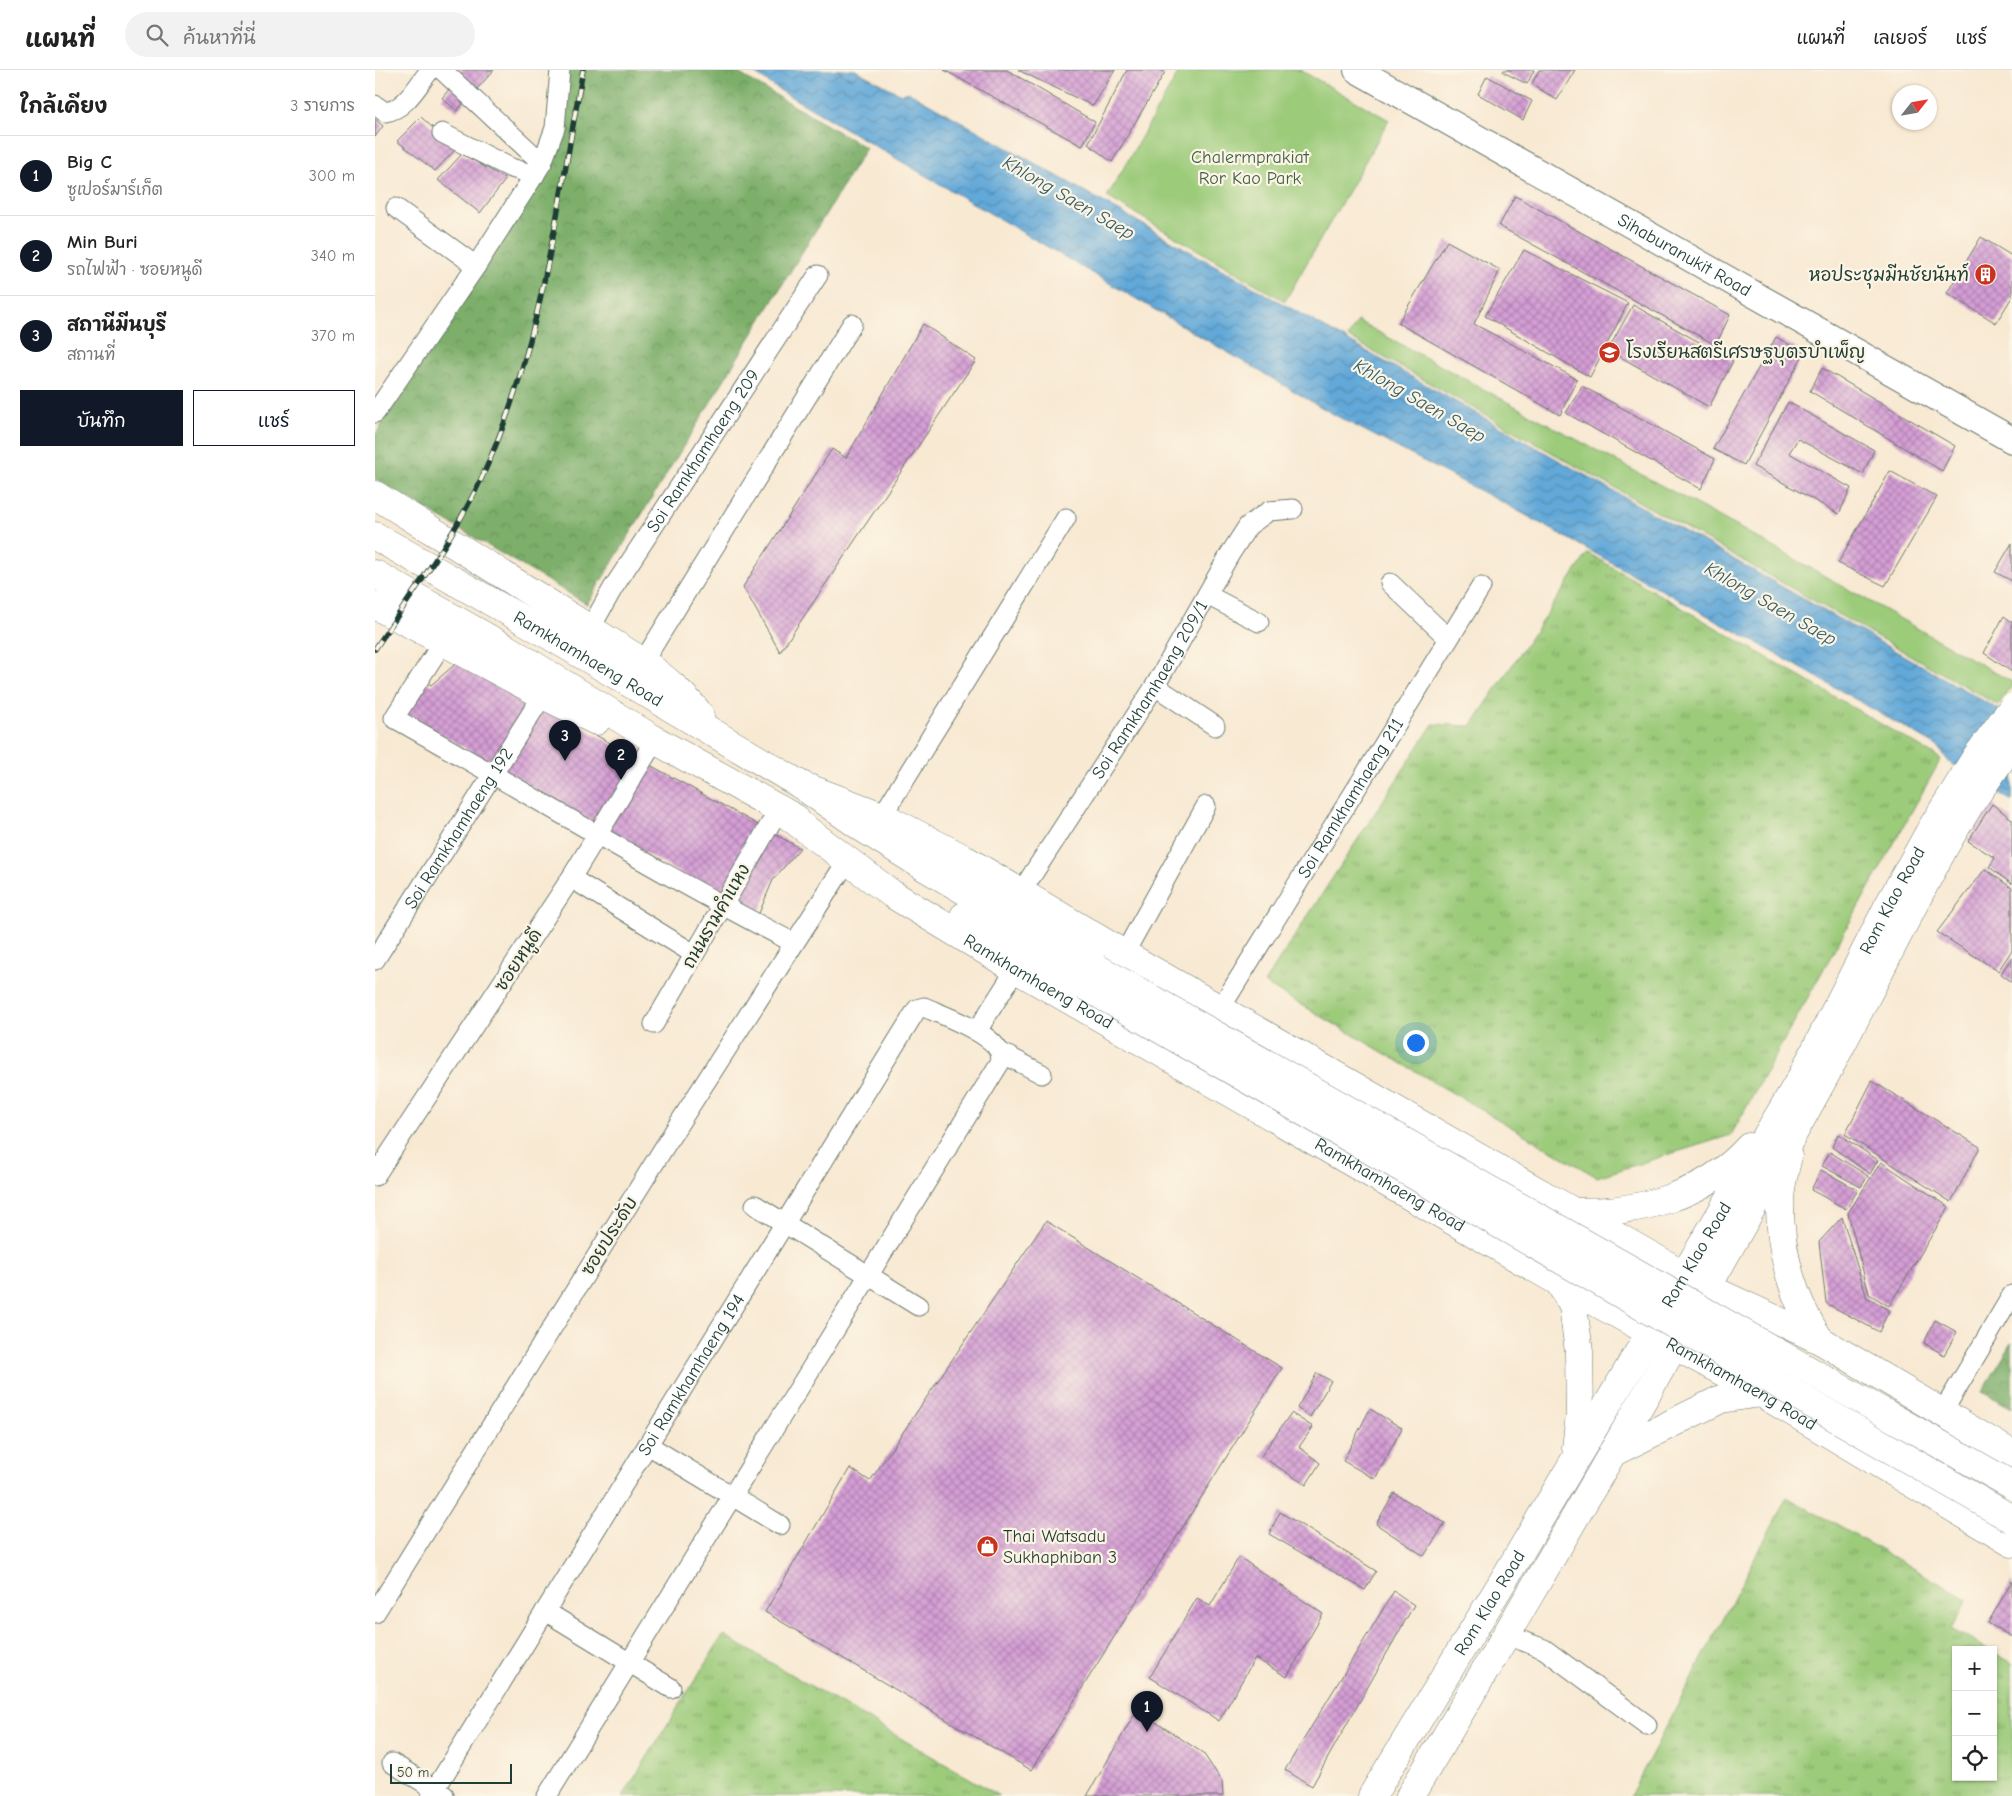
<!DOCTYPE html>
<html lang="th">
<meta charset="utf-8">
<style>
body{margin:0;font-family:"Comic Neue","Playpen Sans Thai",sans-serif;background:#f2f2f2;color:#222}
.controls{position:absolute;right:15px;bottom:15px;display:grid;overflow:hidden;border-radius:0px;box-shadow:0 1px 4px #0004}
.controls button{width:45px;height:45px;display:grid;place-items:center;padding:0;border:0;border-bottom:1px solid #e0e0e0;background:#fff;color:#222;font:25px sans-serif}
.compass{position:absolute;left:1517px;top:15px;width:45px;height:45px;border-radius:50%;background:#fff;box-shadow:0 1px 4px #0004;rotate:59deg}
.scale{position:absolute;left:15px;bottom:12px;width:122px;box-sizing:border-box;padding-left:5px;border:2px solid #1f3d34;border-top:0;font-size:14px;line-height:18px;white-space:nowrap;color:#1f3d34;-webkit-text-stroke:4px #fcf5e5;paint-order:stroke}
.you{position:absolute;left:1040px;top:972px;width:18px;height:18px;margin:-12px;border:4px solid #fff;border-radius:50%;background:#1a73e8;box-shadow:0 0 0 8px #1a73e833}
.badge{display:grid;place-items:center;width:32px;height:32px;border-radius:50%;background:#111827;color:#fff;font-size:16px;font-weight:700}
.pin{position:absolute;translate:-50% -41px;filter:drop-shadow(0 1px 2px #0008)}
.pin::after{content:'';position:absolute;top:26px;width:18px;height:15px;background:inherit;clip-path:polygon(0 0,100% 0,50% 100%)}
.list{margin:0;padding:0;list-style:none}
h2{display:flex;justify-content:space-between;align-items:center;height:65px;margin:0;padding:0 20px;font-size:21px}
h2 small{font-size:16px;font-weight:400;color:#767676}
.list li{display:grid;grid-template-columns:32px 1fr auto;gap:15px;align-items:center;box-sizing:border-box;height:80px;padding:0 20px;border-top:1px solid #e0e0e0}
.list b{display:block;font-size:19px;white-space:nowrap}
.list p{margin:0;font-size:16px;white-space:nowrap;color:#767676}
.list em{font-size:16px;font-style:normal;color:#767676}
.actions{display:flex;gap:10px;padding:15px 20px}
.actions a{flex:1;padding:11px 0;border:1px solid #111827;border-radius:0px;text-align:center;font-size:18px;color:#111827}
.actions .main{background:#111827;color:#fff}
.icon{flex:none;width:28px;height:28px;fill:none;stroke:currentColor;stroke-width:2;stroke-linecap:round;stroke-linejoin:round}
.map{position:relative;flex:none;width:1637px;height:1726px;overflow:hidden}
header{display:flex;align-items:center;gap:30px;box-sizing:border-box;height:70px;padding:0 25px;background:#fff;border-bottom:1px solid #e0e0e0}
header strong{font-size:24px}
nav{display:flex;gap:28px;margin-inline-start:auto;font-size:18px}
.search{width:350px;height:45px;background:#f2f2f2;display:flex;align-items:center;gap:12px;box-sizing:border-box;padding:0 18px;border-radius:28px;color:#767676;font-size:19px}
main{display:flex}
aside{flex:1;background:#fff}
.map>svg:first-child{display:block}
.grass{fill:url(#grass-tufts);stroke:#5e8457}
.forest{fill:url(#forest-crowns);stroke:#4e764f}
.green{fill:#9ccb7a;stroke:#5e8457}
.water{fill:url(#water-waves);stroke:#407286}
.lines{fill:none;stroke-linecap:round;stroke-linejoin:round}
.ferry{stroke:#335d65;stroke-width:1;stroke-dasharray:6 5;stroke-linecap:butt}
.building{fill:url(#building-cross-hatch)}
.street-casing{stroke:#6b796c;stroke-width:21}
.secondary-casing{stroke:#6b796c;stroke-width:28}
.primary-casing{stroke:#6b796c;stroke-width:29}
.street{stroke:#fff;stroke-width:19}
.secondary{stroke:#fff;stroke-width:26}
.primary{stroke:#fff;stroke-width:28}
.rail-casing{stroke:#1f3d34;stroke-width:5.5}
.rail{stroke:#fcf5e5;stroke-width:4;stroke-dasharray:11;stroke-linecap:butt}
.primary-bridge-casing{stroke:#6b796c;stroke-width:29;stroke-linecap:butt}
.primary-bridge{stroke:#fff;stroke-width:28}
.labels{text-anchor:middle;stroke-width:4.5;stroke-linejoin:round;paint-order:stroke}
.park-label{font-size:18px;fill:#3e6046;stroke:#fcf5e5}
.street-label{font-size:18px;fill:#1f3d34;stroke:#fcf5e5}
.poi-label{font-size:18px;fill:#1f3d34;stroke:#fcf5e5;text-anchor:start}
.water-label{font-size:19px;font-style:italic;fill:#335d65;stroke:#fcf5e5}
</style>
<header>
<strong>แผนที่</strong>
<div class="search"><svg class="icon" aria-label="search" viewBox="0 0 24 24"><circle cx="10" cy="10" r="6"/><path d="M15 15l6 6"/></svg>ค้นหาที่นี่</div>
<nav><a>แผนที่</a><a>เลเยอร์</a><a>แชร์</a></nav>
</header>
<main>
<aside>
<h2>ใกล้เคียง<small>3 รายการ</small></h2>
<ul class="list">
<li><span class="badge">1</span><div><b>Big C</b><p>ซูเปอร์มาร์เก็ต</p></div><em>300 m</em></li>
<li><span class="badge">2</span><div><b>Min Buri</b><p>รถไฟฟ้า · ซอยหนูดี</p></div><em>340 m</em></li>
<li><span class="badge">3</span><div><b>สถานีมีนบุรี</b><p>สถานที่</p></div><em>370 m</em></li>
</ul>
<div class="actions"><a class="main">บันทึก</a><a>แชร์</a></div>
</aside>
<div class="map">
<svg width="1637" height="1726" viewBox="0 0 1637 1726">
<defs>
<pattern id="grass-tufts" width="24" height="20" patternUnits="userSpaceOnUse" patternTransform="scale(1.25)"><rect width="24" height="20" fill="#9ccb7a"/><path d="M3 7l-1-3M5 7V3M7 7l1-3M15 17l-1-3M17 17v-4M19 17l1-3" fill="none" stroke="#7fa665"/></pattern>
<pattern id="forest-crowns" width="20" height="18" patternUnits="userSpaceOnUse" patternTransform="scale(1.25)"><rect width="20" height="18" fill="#7daf6a"/><path d="M2 6a3 3 0 1 1 6 0M12 15a3 3 0 1 1 6 0" fill="none" stroke="#669058"/></pattern>
<pattern id="water-waves" width="16" height="10" patternUnits="userSpaceOnUse" patternTransform="scale(1.25)"><rect width="16" height="10" fill="#62a8d8"/><path d="M0 5q4-4 8 0t8 0" fill="none" stroke="#508ab0"/></pattern>
<pattern id="building-cross-hatch" width="8" height="8" patternUnits="userSpaceOnUse" patternTransform="scale(1.25)"><rect width="8" height="8" fill="#d59ed5"/><path d="M0 0l8 8M0 8l8-8" fill="none" stroke="#ac82ae"/></pattern>
</defs>
<rect width="100%" height="100%" fill="#fcf5e5"/>
<filter id="ink" filterUnits="userSpaceOnUse"><feTurbulence type="fractalNoise" baseFrequency=".02" numOctaves="2"/><feDisplacementMap in="SourceGraphic" scale="10" xChannelSelector="R" yChannelSelector="G"/><feConvolveMatrix kernelMatrix="1 2 1 2 8 2 1 2 1" color-interpolation-filters="sRGB"/></filter>
<filter id="wash" filterUnits="userSpaceOnUse"><feTurbulence type="fractalNoise" baseFrequency=".0096" numOctaves="4" result="noise"/><feDisplacementMap in="SourceGraphic" scale="20" xChannelSelector="R" yChannelSelector="G"/><feGaussianBlur stdDeviation="1.12" result="paint"/><feColorMatrix in="noise" values="0 0 0 0 0 0 0 0 0 0 0 0 0 0 0 0 0 1.4 0 .05"/><feComposite in="paint" operator="in"/></filter>
<g filter="url(#wash)">
<rect width="100%" height="100%" fill="#f8e9d3"/>
<!-- grass -->
<g class="grass">
<polygon points="1213,483 1566,689 1356,1065 1222,1107 889,913 1058,654 1096,656"/>
<polygon points="1412,1427 1592,1529 1576,1559 1614,1580 1581,1580 1581,1707 1618,1707 1618,1582 1637,1593 1637,1726 1255,1726"/>
<polygon points="348,1565 625,1726 248,1726"/>
</g>
<!-- forest -->
<g class="forest">
<polygon points="191,0 358,0 491,78 212,534 0,409 0,365 184,74"/>
<polygon points="1637,1273 1637,1338 1607,1322"/>
</g>
<!-- green -->
<g class="green">
<polygon points="805,0 925,0 1014,50 910,231 732,127"/>
<polygon points="983,251 1363,457 1637,612 1637,616 1623,635 973,267"/>
</g>
<!-- water -->
<polygon class="water" points="375,0 480,0 526,24 534,22 1637,647 1637,731 1575,693 1562,676 1384,574 1136,437 958,344 406,21"/>
<g class="lines">
<!-- ferry -->
<polyline class="ferry" points="462,0 479,10"/>
</g>
<g id="blocks">
<!-- building -->
<g class="building">
<polygon points="81,0 119,0 102,19"/>
<polygon points="569,0 632,0 720,52 707,76"/>
<polygon points="643,0 740,0 718,36"/>
<polygon points="752,0 785,0 790,2 737,92 713,74"/>
<polygon points="1129,0 1159,0 1152,14 1128,2"/>
<polygon points="1164,0 1200,0 1182,30 1157,14"/>
<polygon points="1112,6 1157,31 1148,50 1103,24"/>
<polygon points="76,17 91,30 82,41 67,28"/>
<polygon points="46,47 81,79 60,101 22,71"/>
<polygon points="0,49 8,56 0,67"/>
<polygon points="87,84 131,109 105,143 63,110"/>
<polygon points="1140,126 1355,245 1341,275 1124,156"/>
<polygon points="1606,167 1637,186 1637,227 1621,253 1572,223"/>
<polygon points="1072,171 1125,200 1099,254 1202,309 1185,345 1023,253"/>
<polygon points="1149,180 1253,233 1215,307 1110,246"/>
<polygon points="1258,235 1358,291 1334,337 1233,280"/>
<polygon points="548,254 601,290 405,582 368,517 457,379 471,388"/>
<polygon points="1401,267 1429,283 1369,395 1338,379"/>
<polygon points="1447,298 1580,376 1567,401 1435,321"/>
<polygon points="1207,316 1340,389 1326,419 1191,343"/>
<polygon points="1413,332 1499,380 1488,404 1423,369 1414,383 1476,418 1464,444 1378,396"/>
<polygon points="1515,401 1562,427 1510,516 1463,493"/>
<polygon points="1637,473 1637,511 1620,502"/>
<polygon points="1629,546 1637,552 1637,602 1609,583"/>
<polygon points="85,590 425,778 398,810 382,848 30,643 49,611 56,615"/>
<polygon points="1617,734 1637,749 1637,814 1614,797 1620,788 1593,771"/>
<polygon points="1610,799 1637,818 1637,880 1623,901 1562,862"/>
<polygon points="1637,887 1637,912 1626,904"/>
<polygon points="1497,1011 1605,1077 1576,1132 1470,1064"/>
<polygon points="1463,1064 1503,1090 1495,1104 1457,1077"/>
<polygon points="1455,1082 1493,1106 1486,1117 1447,1096"/>
<polygon points="1506,1092 1574,1137 1514,1236 1494,1224 1473,1143"/>
<polygon points="1446,1100 1483,1120 1471,1139 1436,1120"/>
<polygon points="1467,1147 1492,1228 1514,1240 1504,1262 1451,1233 1444,1172"/>
<polygon points="671,1151 907,1298 656,1700 390,1542 475,1398 495,1411"/>
<polygon points="1560,1250 1582,1262 1569,1285 1549,1273"/>
<polygon points="942,1303 956,1311 935,1347 922,1338"/>
<polygon points="995,1339 1027,1358 1000,1409 968,1391"/>
<polygon points="916,1343 938,1357 924,1377 945,1393 931,1415 886,1386"/>
<polygon points="1019,1423 1070,1453 1049,1486 1001,1454"/>
<polygon points="905,1442 1001,1501 990,1520 894,1464"/>
<polygon points="864,1487 948,1544 912,1607 880,1588 844,1651 775,1607 822,1528 835,1536"/>
<polygon points="1637,1511 1637,1567 1613,1553"/>
<polygon points="1019,1521 1039,1535 937,1716 910,1700"/>
<polygon points="762,1640 828,1683 847,1711 848,1726 712,1726"/>
</g>
</g>
</g>
<g filter="url(#ink)">
<use href="#blocks" fill-opacity="0" stroke="#6b796c" stroke-width="1"/>
<g class="lines">
<defs>
<g id="street">
<path d="M0 35 10 42C30 40 43 15 55 0"/>
<polyline points="67,63 136,98 160,105"/>
<polyline points="167,93 180,58 185,0"/>
<polyline points="21,138 101,196"/>
<polyline points="0,343 101,196 167,93 67,0"/>
<polyline points="1015,513 1073,568"/>
<polyline points="832,525 884,552"/>
<path id="s1" d="M215 559 238 518 443 205"/>
<path d="M68 572 19 648C153 723 283 803 419 873"/>
<polyline points="268,592 477,254"/>
<polyline points="780,616 840,656"/>
<polyline points="507,746 691,448"/>
<polyline points="196,808 319,884"/>
<path id="s2" d="M646 822 780 616 855 484 873 456 894 441 918 439"/>
<polyline points="749,884 831,736"/>
<path id="s3" d="M0 890 168 625"/>
<path id="s4" d="M845 939 1106 517"/>
<polyline points="279,954 404,739"/>
<polyline points="602,961 641,899"/>
<polyline points="627,983 667,1004"/>
<polyline points="0,1106 196,808 280,670"/>
<polyline points="380,1135 543,1236"/>
<polyline points="1567,1343 1637,1225"/>
<polyline points="273,1375 405,1455"/>
<polyline points="170,1541 296,1618"/>
<polyline points="0,1543 303,1055 472,791"/>
<polyline points="1132,1565 1169,1579 1272,1655"/>
<polyline points="17,1693 69,1725"/>
<path id="s5" d="M56 1726 542 939 549 937C569 946 629 966 626 991L172 1726"/>
</g>
<g id="secondary">
<path id="s6" d="M982 0 1637 370"/>
</g>
<g id="primary">
<path d="M0 425 268 592C289 608 309 624 325 645"/>
<path id="s7" d="M0 466 150 551 426 715 489 759 551 798 722 898"/>
<polyline points="0,504 134,580 280,670 420,748"/>
<polyline points="0,535 168,625 221,651"/>
<polyline points="426,715 507,746 586,787 749,884 1176,1129 1331,1217 1445,1270 1637,1384"/>
<path id="s8" d="M404 739 517 824 641 899 1184 1212 1386 1323 1637 1473"/>
<polyline points="589,846 710,916"/>
<path d="M1413 1086C1410 1100 1405 1116 1405 1131 1404 1180 1418 1231 1445 1270"/>
<path d="M1199 1142C1263 1143 1329 1127 1374 1077"/>
<polyline points="1184,1212 1198,1236 1204,1282 1205,1345 1201,1378"/>
<polyline points="1237,1383 1346,1329 1386,1323"/>
<path id="s9" d="M997 1726 1131 1506 1426 1008 1513 836 1556 759"/>
<path d="M1035 1726C1178 1488 1318 1247 1451 1004 1493 926 1531 846 1574 769"/>
</g>
</defs>
<!-- street casing -->
<use href="#street" class="street-casing"/>
<!-- secondary casing -->
<use href="#secondary" class="secondary-casing"/>
<!-- primary casing -->
<use href="#primary" class="primary-casing"/>
<!-- street -->
<use href="#street" class="street"/>
<!-- secondary -->
<use href="#secondary" class="secondary"/>
<!-- primary -->
<use href="#primary" class="primary"/>
<defs>
<path id="rail" d="M0 579C40 519 84 461 112 396 167 271 183 133 208 0"/>
</defs>
<!-- rail casing -->
<use href="#rail" class="rail-casing"/>
<!-- rail -->
<use href="#rail" class="rail"/>
<defs>
<g id="primary-bridge">
<polyline points="1556,759 1601,687 1637,638"/>
<polyline points="1574,769 1595,734 1637,674"/>
<polyline points="722,898 1637,1415"/>
<polyline points="710,916 1637,1449"/>
</g>
</defs>
<!-- primary-bridge casing -->
<use href="#primary-bridge" class="primary-bridge-casing"/>
<!-- primary-bridge -->
<use href="#primary-bridge" class="primary-bridge"/>
</g>
</g>
<!-- icons -->
<defs>
<symbol id="building-disc" viewBox="-11 -11 22 22"><circle r="9.5" fill="#c8321e" stroke="#fcf5e5"/><path d="M-4-6H4V6H1V3H-1V6H-4ZM-2.5-4.3h1.7v1.8h-1.7ZM.8-4.3h1.7v1.8H.8ZM-2.5-1h1.7V.8h-1.7ZM.8-1h1.7V.8H.8Z" fill="#fff"/></symbol>
<symbol id="school-disc" viewBox="-11 -11 22 22"><circle r="9.5" fill="#c8321e" stroke="#fcf5e5"/><path d="M0-5L7-2L0 1L-7-2ZM-4 1L0 2.5L4 1V4Q0 6-4 4Z" fill="#fff"/></symbol>
<symbol id="shop-disc" viewBox="-11 -11 22 22"><circle r="9.5" fill="#c8321e" stroke="#fcf5e5"/><path d="M-5-2.5h2.3a2.7 3.5 0 0 1 5.4 0H5L5.5 6h-11ZM-1.5-2.5h3a1.5 2.3 0 0 0-3 0Z" fill="#fff"/></symbol>
</defs>
<g fill-rule="evenodd">
<use href="#building-disc" x="1598" y="192" width="25" height="25"/>
<use href="#school-disc" x="1222" y="270" width="25" height="25"/>
<use href="#shop-disc" x="600" y="1464" width="25" height="25"/>
</g>
<g class="labels">
<!-- park labels -->
<g class="park-label">
<text x="875" y="93">Chalermprakiat<tspan x="875" dy="21">Ror Kao Park</tspan></text>
</g>
<!-- street labels -->
<g class="street-label">
<text dy="6" stroke="none"><textPath href="#s6" startOffset="376">Sihaburanukit Road</textPath></text>
<text dy="6" stroke="none"><textPath href="#s1" startOffset="211">Soi Ramkhamhaeng 209</textPath></text>
<text dy="6" stroke="none"><textPath href="#s7" startOffset="246">Ramkhamhaeng Road</textPath></text>
<text dy="6" stroke="none"><textPath href="#s2" startOffset="240">Soi Ramkhamhaeng 209/1</textPath></text>
<text dy="6" stroke="none"><textPath href="#s4" startOffset="248">Soi Ramkhamhaeng 211</textPath></text>
<text dy="6" stroke="none"><textPath href="#s3" startOffset="156">Soi Ramkhamhaeng 192</textPath></text>
<text dy="6" stroke="none"><textPath href="#s9" startOffset="1036">Rom Klao Road</textPath></text>
<text transform="translate(341 846) rotate(-60)" y="6">ถนนรามคำแหง</text>
<text transform="translate(143 890) rotate(-57)" y="6">ซอยหนูดี</text>
<text dy="6" stroke="none"><textPath href="#s8" startOffset="312">Ramkhamhaeng Road</textPath></text>
<text dy="6" stroke="none"><textPath href="#s8" startOffset="718">Ramkhamhaeng Road</textPath></text>
<text transform="translate(234 1166) rotate(-58)" y="6">ซอยประดับ</text>
<text dy="6" stroke="none"><textPath href="#s9" startOffset="631">Rom Klao Road</textPath></text>
<text dy="6" stroke="none"><textPath href="#s5" startOffset="495">Soi Ramkhamhaeng 194</textPath></text>
<text dy="6" stroke="none"><textPath href="#s8" startOffset="1122">Ramkhamhaeng Road</textPath></text>
<text dy="6" stroke="none"><textPath href="#s9" startOffset="226">Rom Klao Road</textPath></text>
</g>
<!-- poi labels -->
<g class="poi-label">
<text x="1594" y="211" text-anchor="end">หอประชุมมีนชัยนันท์</text>
<text x="1251" y="288">โรงเรียนสตรีเศรษฐบุตรบำเพ็ญ</text>
<text x="628" y="1472">Thai Watsadu<tspan x="628" dy="21">Sukhaphiban 3</tspan></text>
</g>
<!-- water labels -->
<g class="water-label">
<text transform="translate(694 127) rotate(30)" y="7">Khlong Saen Saep</text>
<text transform="translate(1045 330) rotate(30)" y="7">Khlong Saen Saep</text>
<text transform="translate(1396 533) rotate(30)" y="7">Khlong Saen Saep</text>
</g>
</g>
</svg>
<div class="controls">
<button>+</button>
<button>−</button>
<button><svg class="icon" aria-label="locate" viewBox="0 0 24 24"><circle cx="12" cy="12" r="6"/><path d="M12 2v4M12 18v4M2 12h4M18 12h4"/></svg></button>
</div>
<svg class="compass" viewBox="-18 -18 36 36"><path d="M0-13l5 13h-10z" fill="#e53935"/><path d="M0 13l5-13h-10z" fill="#767676"/></svg>
<div class="scale">50 m</div>
<div class="you"></div>
<div class="pin badge" style="left:772px;top:1662px">1</div>
<div class="pin badge" style="left:246px;top:710px">2</div>
<div class="pin badge" style="left:190px;top:691px">3</div>
</div>
</main>
